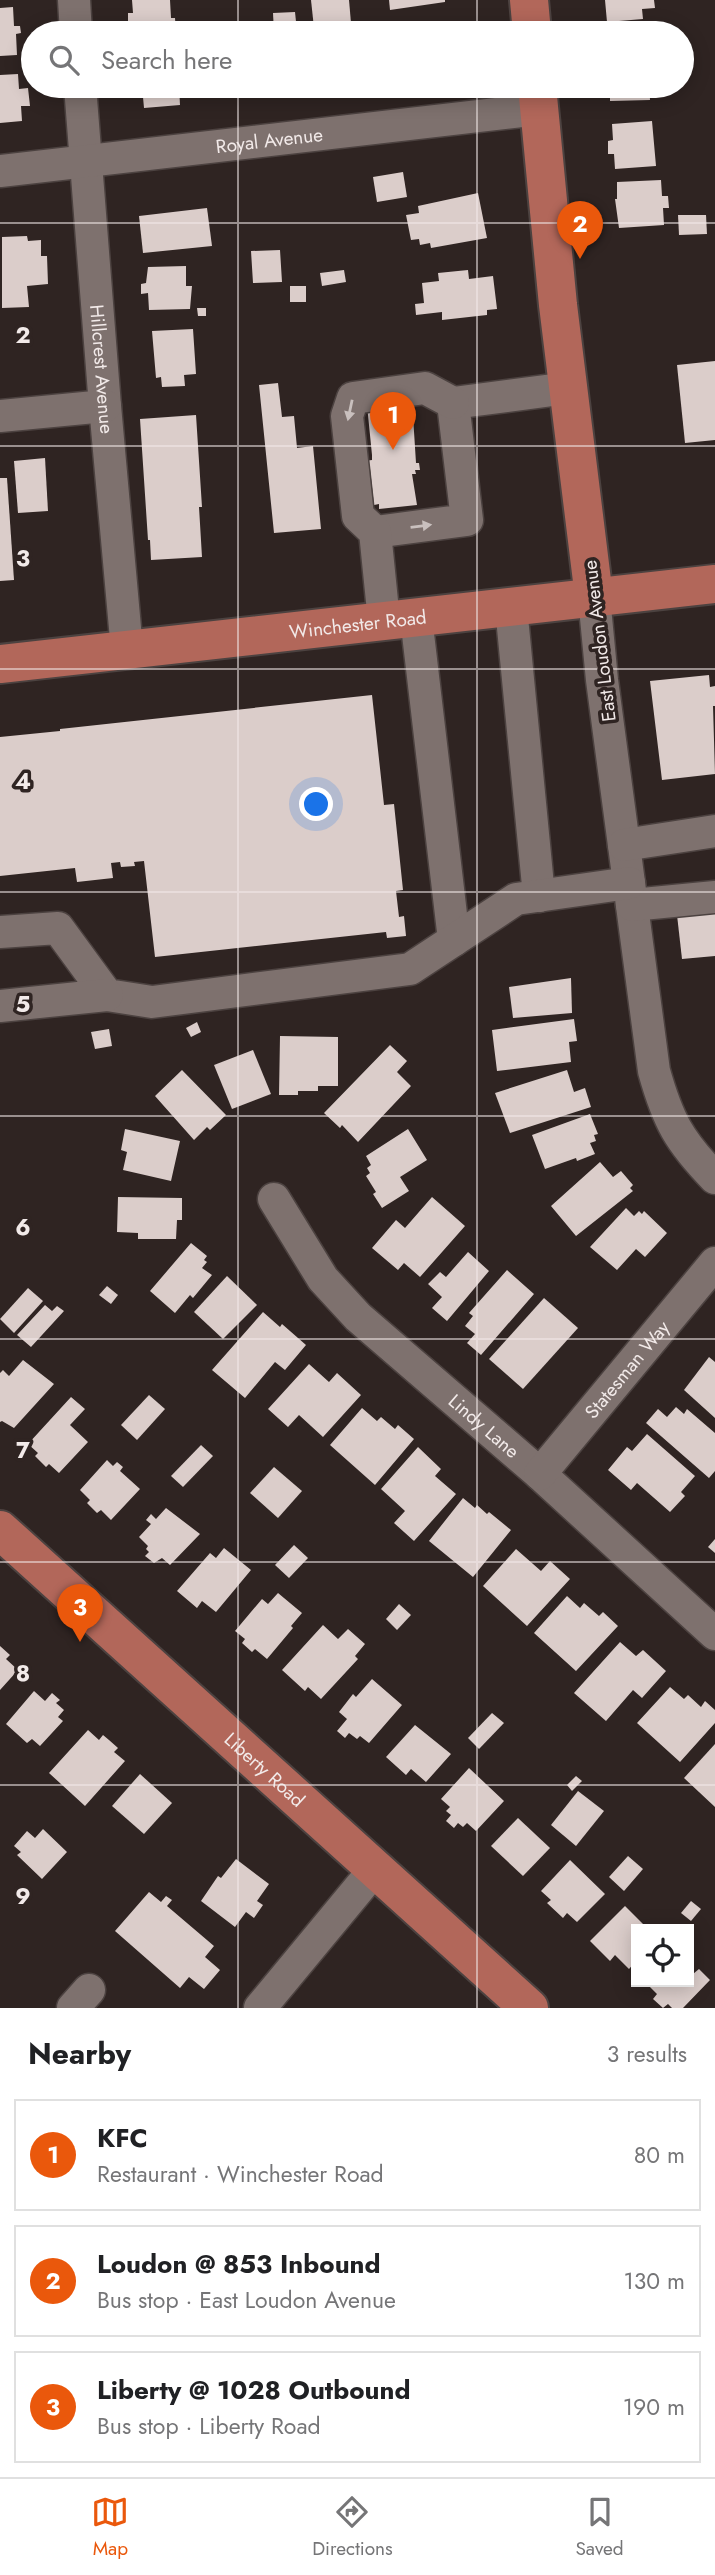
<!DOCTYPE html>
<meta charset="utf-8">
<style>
body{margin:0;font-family:Jost,sans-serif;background:#f2f2f2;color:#202124}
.controls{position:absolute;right:21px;bottom:21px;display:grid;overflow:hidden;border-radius:0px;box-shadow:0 4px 18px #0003}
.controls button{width:63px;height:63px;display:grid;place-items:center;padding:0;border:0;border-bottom:2px solid #e0e0e0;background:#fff;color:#202124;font:35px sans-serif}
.you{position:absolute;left:317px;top:805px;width:24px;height:24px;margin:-18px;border:5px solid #fff;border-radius:50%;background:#1a73e8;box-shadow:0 0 0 10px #1a73e833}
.badge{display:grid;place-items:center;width:46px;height:46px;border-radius:50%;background:#ea580c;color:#fff;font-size:23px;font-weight:700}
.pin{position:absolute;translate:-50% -58px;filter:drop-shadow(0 2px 4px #0008)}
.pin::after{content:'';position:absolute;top:37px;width:24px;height:21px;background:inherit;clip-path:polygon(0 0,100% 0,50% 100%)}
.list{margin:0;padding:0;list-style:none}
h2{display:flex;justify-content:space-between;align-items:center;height:91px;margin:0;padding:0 28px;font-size:30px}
h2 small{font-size:23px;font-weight:400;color:#757577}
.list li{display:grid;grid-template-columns:46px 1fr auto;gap:21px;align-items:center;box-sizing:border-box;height:112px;margin:0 14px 14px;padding:0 14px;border:2px solid #e0e0e0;border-radius:0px}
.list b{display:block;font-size:26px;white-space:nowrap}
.list p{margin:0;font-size:23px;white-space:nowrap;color:#757577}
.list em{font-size:23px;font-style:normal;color:#757577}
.icon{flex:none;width:38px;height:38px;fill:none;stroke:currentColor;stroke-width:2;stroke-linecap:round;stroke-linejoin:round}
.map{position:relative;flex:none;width:715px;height:2008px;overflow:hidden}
.search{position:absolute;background:#fff;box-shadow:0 4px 18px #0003;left:21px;right:21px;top:21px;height:77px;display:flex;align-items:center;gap:18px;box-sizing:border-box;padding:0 24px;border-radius:38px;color:#757577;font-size:26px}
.sheet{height:469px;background:#fff}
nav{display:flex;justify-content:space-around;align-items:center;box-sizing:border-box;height:98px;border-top:2px solid #e0e0e0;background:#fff;font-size:19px;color:#757577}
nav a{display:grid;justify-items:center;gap:4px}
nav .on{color:#ea580c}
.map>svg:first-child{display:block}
.building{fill:#dbcdca}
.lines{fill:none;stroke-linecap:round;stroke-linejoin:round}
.minor-casing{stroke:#4c4240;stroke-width:35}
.major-casing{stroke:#4c4240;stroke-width:42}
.minor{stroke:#7e716e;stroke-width:32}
.major{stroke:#b2675a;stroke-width:38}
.oneway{fill:#c9c0be}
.grid{fill:none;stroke:#f2eae9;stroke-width:2;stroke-opacity:0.55}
.labels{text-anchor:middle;stroke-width:7;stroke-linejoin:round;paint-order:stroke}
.street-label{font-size:19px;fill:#f2eae9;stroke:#2f2422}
.grid-label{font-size:23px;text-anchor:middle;font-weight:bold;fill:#f2eae9;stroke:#2f2422;stroke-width:7;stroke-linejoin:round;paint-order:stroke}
</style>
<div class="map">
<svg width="715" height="2008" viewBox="0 0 715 2008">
<rect width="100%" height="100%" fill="#2f2422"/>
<!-- building -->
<g class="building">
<polygon points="132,0 170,0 171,18 175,18 176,33 133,33 132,21 128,22 128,13 133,13"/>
<polygon points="311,0 349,0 351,23 314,28"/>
<polygon points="389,0 445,0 445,2 390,10"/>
<polygon points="605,0 654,0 655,8 642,9 643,19 607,22"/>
<polygon points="13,7 14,26 20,26 21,33 16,34 17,55 0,56 0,8"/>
<polygon points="295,12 297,31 274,33 273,13"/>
<polygon points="436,27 437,30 444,29 445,33 397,33"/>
<polygon points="18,74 19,89 28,88 30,106 21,106 22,121 0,123 0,75"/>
<polygon points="142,86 179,86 180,105 144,108"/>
<polygon points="610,86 649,86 650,100 610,101"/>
<polygon points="652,121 656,166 615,169 614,154 608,154 608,141 613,140 612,124"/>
<polygon points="403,172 407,197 377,202 373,177"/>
<polygon points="661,180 662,196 668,196 669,208 663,208 664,225 619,228 615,199 617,199 617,182"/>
<polygon points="478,193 487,238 431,248 430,243 420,245 419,239 411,240 406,215 419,213 418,206"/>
<polygon points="207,208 212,246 143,253 139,216"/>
<polygon points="678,215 706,215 707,234 679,235"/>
<polygon points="27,236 28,241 41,240 41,256 47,256 48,284 27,286 29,307 2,308 2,237"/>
<polygon points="280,250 282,282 253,283 251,251"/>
<polygon points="186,266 186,286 192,286 190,309 149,310 148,293 141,294 141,284 146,283 148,267"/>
<polygon points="344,270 346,282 322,286 320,273"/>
<polygon points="468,270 469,279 493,276 497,309 487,310 487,315 442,320 442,312 416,315 415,304 424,303 422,283 439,281 438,273"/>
<rect x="290" y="286" width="16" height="16"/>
<polygon points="197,308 206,308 206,316 198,316"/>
<polygon points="193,329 196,374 184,375 185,386 162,387 161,377 156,378 152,331"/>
<polygon points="715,361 715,440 685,443 677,365"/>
<polygon points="278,383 282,417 294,416 297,448 313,446 321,529 274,533 259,385"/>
<polygon points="412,400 416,463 419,463 420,470 415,470 416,474 412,474 417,505 379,509 379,504 374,505 370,469 364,469 364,461 372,460 372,455 367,405"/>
<polygon points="196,415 202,507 199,507 202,557 151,560 150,540 148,540 140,419"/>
<polygon points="45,458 48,511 18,513 14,461"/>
<polygon points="0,478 7,478 14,580 0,581"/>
<polygon points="709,675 710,687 715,686 715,706 713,706 715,774 662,780 650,681"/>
<polygon points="372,695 384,805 394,804 403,890 396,891 399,917 404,916 406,936 387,938 386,932 155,957 144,861 134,862 135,866 121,867 120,862 111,863 113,878 77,882 75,868 0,876 0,737 60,731 60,729"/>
<polygon points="715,910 715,956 682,959 677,915"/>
<polygon points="571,978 572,1013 513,1018 509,987"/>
<polygon points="574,1019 577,1041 569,1042 571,1062 497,1071 492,1030"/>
<polygon points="197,1022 201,1032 191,1037 186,1028"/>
<polygon points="109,1029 112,1046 95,1049 91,1032"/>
<polygon points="280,1036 338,1037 338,1086 318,1086 318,1091 298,1091 298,1095 279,1095"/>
<polygon points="390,1045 407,1061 397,1072 411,1086 358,1142 342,1125 340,1128 324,1113"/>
<polygon points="253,1050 271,1094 232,1109 214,1065"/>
<polygon points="182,1070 226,1115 210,1130 207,1127 194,1140 155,1096"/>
<polygon points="567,1070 574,1092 585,1088 591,1107 510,1133 495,1093"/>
<polygon points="590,1114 598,1134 594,1135 596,1141 590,1143 595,1154 577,1161 576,1158 545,1169 532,1135"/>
<polygon points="125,1129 180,1141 171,1181 123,1170 127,1152 121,1150"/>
<polygon points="408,1129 427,1160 400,1177 409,1191 382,1208 373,1194 376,1192 366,1176 370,1173 367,1168 371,1165 366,1156"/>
<polygon points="600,1162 613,1177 621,1171 633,1185 630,1188 633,1191 576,1236 551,1206"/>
<polygon points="118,1197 182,1198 182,1220 177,1220 176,1239 138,1239 138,1233 117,1232"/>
<polygon points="432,1197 465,1226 420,1277 404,1263 398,1270 372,1248 396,1220 405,1228"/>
<polygon points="626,1208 634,1216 639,1211 642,1214 644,1211 667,1233 645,1257 636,1249 617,1270 590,1247"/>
<polygon points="191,1243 207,1256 204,1260 207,1262 202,1268 212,1275 193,1298 190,1295 175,1313 150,1291"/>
<polygon points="468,1252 489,1271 447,1321 432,1308 442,1297 428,1284 440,1272 446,1277"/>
<polygon points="507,1270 534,1294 481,1355 467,1343 475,1334 465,1326 473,1316 469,1313"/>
<polygon points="227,1276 257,1305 223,1339 194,1312"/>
<polygon points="107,1286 118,1295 111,1304 99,1295"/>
<polygon points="28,1288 43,1301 14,1333 0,1319"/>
<polygon points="544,1298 578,1328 523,1389 489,1359"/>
<polygon points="45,1305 52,1311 57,1306 64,1311 31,1347 17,1335"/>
<polygon points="263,1312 280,1327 282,1324 306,1345 285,1370 275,1362 245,1398 212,1370"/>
<polygon points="709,1357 715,1362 715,1418 684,1390"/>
<polygon points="23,1360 54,1384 14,1428 2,1421 0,1422 0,1373 3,1370 9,1376"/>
<polygon points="309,1364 329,1382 337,1373 361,1395 323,1437 299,1415 288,1427 268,1409"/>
<polygon points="149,1395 165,1409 137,1440 121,1425"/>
<polygon points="71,1397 85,1409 70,1425 88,1442 59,1473 49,1464 46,1467 35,1456 38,1453 28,1444"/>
<polygon points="676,1407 684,1414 687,1409 715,1433 715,1471 709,1478 646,1423 658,1409 667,1417"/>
<polygon points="362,1408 377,1421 381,1417 395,1429 398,1425 414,1439 375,1485 330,1445"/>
<polygon points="647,1434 695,1476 681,1492 685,1496 670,1512 637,1483 631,1490 608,1470 627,1447 632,1451"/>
<polygon points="201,1445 213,1456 183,1487 171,1476"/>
<polygon points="418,1447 441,1469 435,1476 456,1494 414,1541 394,1523 405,1511 381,1489"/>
<polygon points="107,1460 113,1466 117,1462 123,1467 120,1471 140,1489 111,1520 101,1510 97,1513 87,1503 90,1500 80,1490"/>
<polygon points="274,1467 302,1491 278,1518 250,1493"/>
<polygon points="463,1498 475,1508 477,1505 487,1514 489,1512 511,1530 473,1577 429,1541"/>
<polygon points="166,1508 200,1534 170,1565 162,1558 154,1563 145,1556 149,1552 146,1549 148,1546 139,1537 151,1524 146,1520 151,1514 156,1519"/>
<polygon points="715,1539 715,1553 708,1547"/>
<polygon points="294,1545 308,1558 289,1578 275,1565"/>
<polygon points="224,1548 251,1570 216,1612 202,1601 197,1608 177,1591 210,1553 216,1558"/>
<polygon points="516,1549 541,1571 550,1561 570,1579 527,1626 483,1586"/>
<polygon points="278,1593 302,1613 291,1626 293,1628 267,1659 255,1649 252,1652 242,1643 245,1639 235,1631 262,1599 268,1604"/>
<polygon points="567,1596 580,1608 584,1603 599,1616 603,1612 618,1626 576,1671 534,1633"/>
<polygon points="399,1604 411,1615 397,1630 386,1619"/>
<polygon points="323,1625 338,1639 348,1629 365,1644 355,1656 358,1659 321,1699 308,1687 305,1691 282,1670"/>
<polygon points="620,1642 636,1656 643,1650 666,1671 642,1698 633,1690 606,1721 574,1693"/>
<polygon points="0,1646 10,1655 6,1659 18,1670 0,1690"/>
<polygon points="372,1679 402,1705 369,1743 360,1736 357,1739 349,1733 345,1738 337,1731 347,1719 339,1712 353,1694 356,1697"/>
<polygon points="670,1687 684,1699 688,1695 701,1707 705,1701 715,1710 715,1723 680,1762 637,1723"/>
<polygon points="34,1691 45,1701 52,1693 60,1700 56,1703 64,1710 58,1717 63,1721 40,1746 32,1739 27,1743 6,1724"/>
<polygon points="492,1713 504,1723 479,1749 468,1738"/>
<polygon points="415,1725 451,1754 426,1782 411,1769 406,1775 386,1757"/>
<polygon points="88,1730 99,1740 103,1735 109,1740 118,1748 114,1752 125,1761 85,1806 49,1773"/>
<polygon points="715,1744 715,1807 684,1778"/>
<polygon points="469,1768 504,1801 476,1831 467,1823 463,1827 458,1823 454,1828 446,1821 451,1815 446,1811 450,1807 441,1799"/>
<polygon points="140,1774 172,1803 144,1834 112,1806"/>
<polygon points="576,1776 582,1781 572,1791 567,1785"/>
<polygon points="578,1791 604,1811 576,1846 551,1825"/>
<polygon points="518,1818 550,1848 523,1876 491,1846"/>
<polygon points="43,1829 67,1852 42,1879 17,1855 21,1852 14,1846 27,1831 35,1838"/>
<polygon points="628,1856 643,1869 624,1891 609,1877"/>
<polygon points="236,1859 269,1884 257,1901 263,1905 254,1918 246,1912 235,1927 201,1901 218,1876 221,1878"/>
<polygon points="570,1860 605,1894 577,1922 567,1913 563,1918 547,1903 551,1900 541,1891"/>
<polygon points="149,1892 161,1902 166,1896 172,1900 167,1906 214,1946 205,1957 220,1970 204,1989 189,1977 180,1988 115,1931"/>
<polygon points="691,1901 701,1909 691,1921 681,1913"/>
<polygon points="625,1906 648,1929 636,1929 636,1961 629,1969 615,1955 610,1961 590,1941"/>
<polygon points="699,1969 710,1980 683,2008 672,2008 668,2004 663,2008 653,1999 657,1994 647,1984 649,1982 689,1982 689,1970 693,1974"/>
</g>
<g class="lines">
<defs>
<g id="minor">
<polyline points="74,0 76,33"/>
<path id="s1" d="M80 86 105 406 127 650"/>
<path id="s2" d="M0 171 539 109"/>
<polyline points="0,416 105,406"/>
<polyline points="375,532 467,520 453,403 568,388"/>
<path d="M594 597 602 680 654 1071C668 1121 679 1141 715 1178"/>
<polyline points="511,607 539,896"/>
<polyline points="416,617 454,940"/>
<polyline points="384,621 375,532 358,516 347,416 353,398 425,388 453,403"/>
<polyline points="624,845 715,831"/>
<polyline points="632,905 715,897"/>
<polyline points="0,932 58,928 107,995 152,1002 410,969 516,899 629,883"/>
<polyline points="0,1006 107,995"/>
<path id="s3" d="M274 1199 323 1279 358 1317 540 1474 715 1634"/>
<path id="s4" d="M540 1474 715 1263"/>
<polyline points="73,2008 89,1990"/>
<polyline points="260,2008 375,1869"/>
</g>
<g id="major">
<polyline points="529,0 532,33"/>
<polyline points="537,86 558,305 594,597"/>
<path id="s5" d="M0 664 715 584"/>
<path id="s6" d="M0 1530 529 2008"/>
</g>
</defs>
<!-- minor casing -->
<use href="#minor" class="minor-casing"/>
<!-- major casing -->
<use href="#major" class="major-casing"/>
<!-- minor -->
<use href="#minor" class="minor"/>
<!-- major -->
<use href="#major" class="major"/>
</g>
<!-- one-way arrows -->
<defs><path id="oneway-solid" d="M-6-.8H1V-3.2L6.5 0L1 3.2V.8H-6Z" transform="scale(1.75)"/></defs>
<g class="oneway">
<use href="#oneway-solid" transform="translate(350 410) rotate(102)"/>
<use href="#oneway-solid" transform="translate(421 526) rotate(-7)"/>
</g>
<!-- grid -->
<path class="grid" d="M238 0V33M477 0V33M238 86V2008M477 86V2008M0 223H715M0 446H715M0 669H715M0 892H715M0 1116H715M0 1339H715M0 1562H715M0 1785H715"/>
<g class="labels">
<!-- street labels -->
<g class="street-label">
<text dy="7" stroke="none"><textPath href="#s2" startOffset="271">Royal Avenue</textPath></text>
<text dy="7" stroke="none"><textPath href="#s1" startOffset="284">Hillcrest Avenue</textPath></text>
<text dy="7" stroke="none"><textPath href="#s5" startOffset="360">Winchester Road</textPath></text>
<text transform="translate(599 641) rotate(-97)" y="7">East Loudon Avenue</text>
<text dy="7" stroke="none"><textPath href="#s4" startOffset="136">Statesman Way</textPath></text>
<text dy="7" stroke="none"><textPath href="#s3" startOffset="312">Lindy Lane</textPath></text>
<text dy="7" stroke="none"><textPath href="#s6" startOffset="357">Liberty Road</textPath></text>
</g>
</g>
<g class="grid-label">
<text x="23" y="343">2</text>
<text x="23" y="566">3</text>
<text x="23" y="789">4</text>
<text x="23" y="1012">5</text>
<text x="23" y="1235">6</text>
<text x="23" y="1458">7</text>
<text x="23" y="1681">8</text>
<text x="23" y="1904">9</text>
</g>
</svg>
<div class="controls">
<button><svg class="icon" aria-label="locate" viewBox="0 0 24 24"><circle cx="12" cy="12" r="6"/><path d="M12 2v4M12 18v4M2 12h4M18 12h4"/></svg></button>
</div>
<div class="you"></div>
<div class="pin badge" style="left:393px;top:450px">1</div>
<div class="pin badge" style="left:580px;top:259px">2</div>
<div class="pin badge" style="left:80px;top:1642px">3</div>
<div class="search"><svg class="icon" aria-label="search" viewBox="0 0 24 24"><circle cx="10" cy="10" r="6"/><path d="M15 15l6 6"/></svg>Search here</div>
</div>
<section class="sheet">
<h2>Nearby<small>3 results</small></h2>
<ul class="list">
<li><span class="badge">1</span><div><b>KFC</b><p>Restaurant · Winchester Road</p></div><em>80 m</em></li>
<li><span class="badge">2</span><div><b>Loudon @ 853 Inbound</b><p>Bus stop · East Loudon Avenue</p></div><em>130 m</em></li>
<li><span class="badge">3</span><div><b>Liberty @ 1028 Outbound</b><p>Bus stop · Liberty Road</p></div><em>190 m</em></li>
</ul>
</section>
<nav>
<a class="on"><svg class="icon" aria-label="map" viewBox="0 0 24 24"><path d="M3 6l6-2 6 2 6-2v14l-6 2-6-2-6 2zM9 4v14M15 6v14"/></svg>Map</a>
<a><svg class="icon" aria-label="directions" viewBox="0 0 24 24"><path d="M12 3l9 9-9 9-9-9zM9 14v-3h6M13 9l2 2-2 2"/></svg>Directions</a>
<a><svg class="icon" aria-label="saved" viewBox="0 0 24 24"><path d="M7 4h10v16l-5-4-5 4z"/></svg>Saved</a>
</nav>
